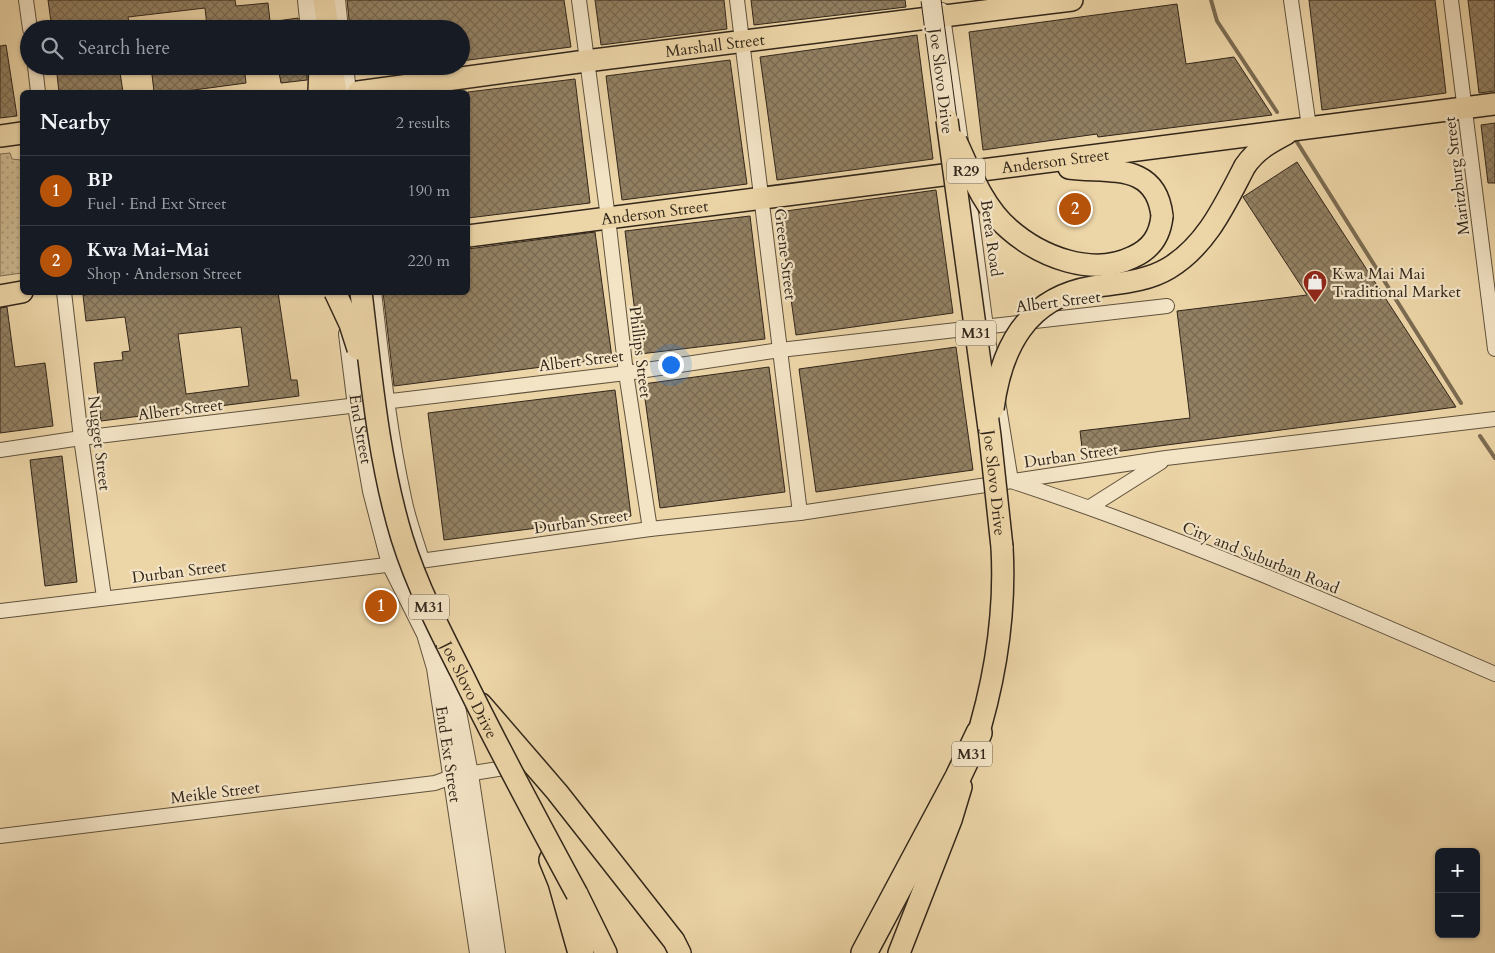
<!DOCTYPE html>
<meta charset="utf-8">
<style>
body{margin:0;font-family:Cardo,serif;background:#20242c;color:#f1f3f6}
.controls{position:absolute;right:15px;bottom:15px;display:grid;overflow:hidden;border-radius:8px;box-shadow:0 1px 4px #0004}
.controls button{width:45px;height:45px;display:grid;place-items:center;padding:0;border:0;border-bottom:1px solid #363941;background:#171b24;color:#f1f3f6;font:25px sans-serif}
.you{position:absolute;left:670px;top:364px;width:18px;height:18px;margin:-12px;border:4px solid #fff;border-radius:50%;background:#1a73e8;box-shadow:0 0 0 8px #1a73e833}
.badge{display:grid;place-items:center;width:32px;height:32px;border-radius:50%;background:#b45309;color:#fff;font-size:16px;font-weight:700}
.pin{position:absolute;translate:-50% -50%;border:2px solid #fff;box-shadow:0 1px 5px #0006}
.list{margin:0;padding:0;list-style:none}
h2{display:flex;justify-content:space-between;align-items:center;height:65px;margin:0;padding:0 20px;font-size:21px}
h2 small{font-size:16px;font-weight:400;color:#9ea1a6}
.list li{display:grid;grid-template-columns:32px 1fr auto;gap:15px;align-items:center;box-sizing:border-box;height:70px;padding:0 20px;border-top:1px solid #363941}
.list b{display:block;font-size:19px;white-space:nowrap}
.list p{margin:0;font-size:16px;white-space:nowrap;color:#9ea1a6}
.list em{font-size:16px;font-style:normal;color:#9ea1a6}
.icon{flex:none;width:28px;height:28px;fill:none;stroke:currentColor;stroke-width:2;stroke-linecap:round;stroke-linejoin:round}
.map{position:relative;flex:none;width:1495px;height:953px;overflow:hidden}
.search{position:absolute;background:#171b24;box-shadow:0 1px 4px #0004;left:20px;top:20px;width:450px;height:55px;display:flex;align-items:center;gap:12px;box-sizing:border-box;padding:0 18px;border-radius:28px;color:#9ea1a6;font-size:19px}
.panel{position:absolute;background:#171b24;box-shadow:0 1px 4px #0004;left:20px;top:90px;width:450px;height:205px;border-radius:8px}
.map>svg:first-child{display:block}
.park{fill:url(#park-dots);stroke:#7f6e54}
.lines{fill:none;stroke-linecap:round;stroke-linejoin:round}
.stream{stroke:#7c6c52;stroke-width:4}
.building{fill:url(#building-cross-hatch);stroke:#32261a;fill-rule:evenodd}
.minor-casing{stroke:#60523d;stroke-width:16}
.tertiary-casing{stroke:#60523d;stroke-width:20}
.primary-casing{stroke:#32261a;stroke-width:24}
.motorway-casing{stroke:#32261a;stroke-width:28}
.minor{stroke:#f3e4c6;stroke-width:14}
.tertiary{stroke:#f3e4c6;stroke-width:18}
.primary{stroke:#ecd5a7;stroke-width:21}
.motorway{stroke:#ecd5a7;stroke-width:25}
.secondary-bridge-casing{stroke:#32261a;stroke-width:21;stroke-linecap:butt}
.primary-bridge-casing{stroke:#32261a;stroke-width:24;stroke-linecap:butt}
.secondary-bridge{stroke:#f3e4c6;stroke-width:19}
.primary-bridge{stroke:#ecd5a7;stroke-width:21}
.labels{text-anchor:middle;stroke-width:4.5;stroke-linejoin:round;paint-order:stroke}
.shield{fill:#f3e4c6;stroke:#6c5f4e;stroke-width:1}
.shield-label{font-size:15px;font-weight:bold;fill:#32261a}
.street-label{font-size:16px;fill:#32261a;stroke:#f3e4c6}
.poi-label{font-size:16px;fill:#32261a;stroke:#f3e4c6;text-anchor:start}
</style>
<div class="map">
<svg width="1495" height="953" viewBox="0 0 1495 953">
<defs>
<pattern id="park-dots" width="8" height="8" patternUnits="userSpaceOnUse" patternTransform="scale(1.25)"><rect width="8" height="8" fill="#ccb78f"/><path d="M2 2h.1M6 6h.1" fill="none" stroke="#a69574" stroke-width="1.8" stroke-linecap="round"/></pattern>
<pattern id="building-cross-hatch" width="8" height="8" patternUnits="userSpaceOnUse" patternTransform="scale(1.25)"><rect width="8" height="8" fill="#938163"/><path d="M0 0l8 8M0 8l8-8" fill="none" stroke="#796951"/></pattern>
</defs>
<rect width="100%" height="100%" fill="#ecd5a7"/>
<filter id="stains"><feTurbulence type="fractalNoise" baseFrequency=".004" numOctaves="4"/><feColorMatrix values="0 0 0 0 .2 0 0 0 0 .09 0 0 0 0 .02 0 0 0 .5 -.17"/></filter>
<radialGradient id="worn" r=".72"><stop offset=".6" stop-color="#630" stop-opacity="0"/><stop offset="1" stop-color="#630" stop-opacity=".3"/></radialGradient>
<!-- park -->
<polygon class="park" points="10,153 12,159 21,160 22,170 22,273 0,276 0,154"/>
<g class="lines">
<!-- stream -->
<g class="stream">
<polyline points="1211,0 1217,21 1277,112"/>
<polyline points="1297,142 1461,403"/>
<polyline points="1480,436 1495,458"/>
</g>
</g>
<!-- building -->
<g class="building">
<polygon points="48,0 235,0 236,6 268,3 270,21 239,24 239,22 207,26 205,8 128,17 130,29 52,29"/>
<polygon points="347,0 564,0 571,47 461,61 461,29 350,29"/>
<polygon points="595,0 724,0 727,29 601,45"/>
<polygon points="751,0 905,0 906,7 754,25"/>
<polygon points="1309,0 1435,0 1446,93 1322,110"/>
<polygon points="1468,0 1495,0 1495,91 1479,93"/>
<polygon points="1177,4 1186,64 1234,57 1272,115 1098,137 1097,134 983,150 969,32"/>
<polygon points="298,18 299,29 271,29 270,22"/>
<polygon points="917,35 933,159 777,180 760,57"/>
<polygon points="6,45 17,116 0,118 0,46"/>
<polygon points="730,60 747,184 622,200 606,76"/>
<polygon points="56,66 119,66 123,92 59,92"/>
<polygon points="151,66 244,66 246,83 179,92 154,92"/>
<polygon points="289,66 307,66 307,80 281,83 279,72 290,71"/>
<polygon points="575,79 590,203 468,218 468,92"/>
<polygon points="1495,123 1495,183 1488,183 1481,125"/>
<polygon points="1297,162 1456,407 1083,456 1080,431 1190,418 1177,311 1307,295 1243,197"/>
<polygon points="936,190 953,313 796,335 779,212"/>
<polygon points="750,216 765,339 640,354 625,231"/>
<polygon points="595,232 612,358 394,386 383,292 468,292 468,249"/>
<path d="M108 292H278L291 380H297L299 396 101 421 94 363 123 360 122 352 130 351 125 317 86 321 83 295ZM241 327 249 386 186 394 178 334Z"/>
<polygon points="7,307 15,367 45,363 53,426 0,433 0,308"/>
<polygon points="956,347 973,470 816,492 799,369"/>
<polygon points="769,367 785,492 660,508 643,384"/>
<polygon points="615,390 631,516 444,540 428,413"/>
<polygon points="62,456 77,582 45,586 30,460"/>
</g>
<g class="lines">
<defs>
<g id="minor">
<polyline points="26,0 30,29"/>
<polyline points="579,0 608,218 626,373 650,529"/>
<polyline points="737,0 800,513"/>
<polyline points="1291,0 1309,127"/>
<polyline points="1451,0 1495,349"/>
<polyline points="942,10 962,149"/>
<polyline points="35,66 38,92"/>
<polyline points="966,175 986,327 1011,481"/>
<polyline points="64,292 81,438 104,597"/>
<polyline points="0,450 81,438 626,373 780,350 1167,306"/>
<path d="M1014 482C1178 536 1337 605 1495 674"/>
<polyline points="1090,507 1161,462"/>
<polyline points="0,611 420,561 650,529 800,513 1166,458 1495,419"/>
<polyline points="0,836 435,783 454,776 517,766"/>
</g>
<g id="tertiary">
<polyline points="307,0 310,29"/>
<polyline points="336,0 339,29"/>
<polyline points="344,66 347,92"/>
<path d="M372 292C380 361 387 430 402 498 406 519 414 540 420 560"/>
<path id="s1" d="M348 334 357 406 372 491 391 564 426 634 436 668 479 953"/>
<polyline points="446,655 469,774 496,953"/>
</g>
<g id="primary">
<polyline points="324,0 328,29"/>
<polyline points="332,66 336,92"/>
<polyline points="319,92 320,66"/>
<path id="s2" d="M358 92 586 61 1072 0"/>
<polyline points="0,136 22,133"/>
<path d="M1245 166C1256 150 1269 143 1286 134"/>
<path d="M1069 168C1110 173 1156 162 1162 216"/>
<path id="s3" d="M468 236 1495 104"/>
<polyline points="0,296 22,292"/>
<polyline points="481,704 557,792 674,941 680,953"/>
<path d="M974 748C995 682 1006 617 1002 547"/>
<polyline points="577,894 606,953"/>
<polyline points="899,953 951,820 961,787"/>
</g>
<g id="motorway">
<polyline points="552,860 561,882 581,953"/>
<polyline points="864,953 958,777 979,733"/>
</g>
</defs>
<!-- minor casing -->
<use href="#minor" class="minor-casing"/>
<!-- tertiary casing -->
<use href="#tertiary" class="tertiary-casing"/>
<!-- primary casing -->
<use href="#primary" class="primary-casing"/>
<!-- motorway casing -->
<use href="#motorway" class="motorway-casing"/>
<!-- minor -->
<use href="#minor" class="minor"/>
<!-- tertiary -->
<use href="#tertiary" class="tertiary"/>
<!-- primary -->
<use href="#primary" class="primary"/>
<!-- motorway -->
<use href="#motorway" class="motorway"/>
<defs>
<polyline id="secondary-bridge" points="931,0 947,120"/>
<g id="primary-bridge">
<path id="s4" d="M947 120 990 436 1002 547"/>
<path d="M956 141C970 171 983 207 1009 229 1041 257 1092 277 1133 257 1151 249 1160 236 1162 216"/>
<polyline points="335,292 350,324 358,349"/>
<path id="s5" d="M361 292C371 374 378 459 402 538 417 586 440 631 463 676 499 750 538 822 577 894"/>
<path d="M993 409C1001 348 1026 298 1092 287 1118 283 1146 282 1169 268 1207 245 1225 204 1245 166"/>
</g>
</defs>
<!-- secondary-bridge casing -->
<use href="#secondary-bridge" class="secondary-bridge-casing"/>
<!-- primary-bridge casing -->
<use href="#primary-bridge" class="primary-bridge-casing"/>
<!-- secondary-bridge -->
<use href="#secondary-bridge" class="secondary-bridge"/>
<!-- primary-bridge -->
<use href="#primary-bridge" class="primary-bridge"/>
</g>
<!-- icons -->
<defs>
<symbol id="shop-pin" viewBox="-11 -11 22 30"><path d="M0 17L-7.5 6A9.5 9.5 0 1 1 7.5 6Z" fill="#8f2418" stroke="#f3e4c6"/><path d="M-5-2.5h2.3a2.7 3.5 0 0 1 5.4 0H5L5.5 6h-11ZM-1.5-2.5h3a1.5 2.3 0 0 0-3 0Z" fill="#fff"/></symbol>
</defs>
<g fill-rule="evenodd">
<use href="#shop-pin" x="1301" y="268" width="28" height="38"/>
</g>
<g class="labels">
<!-- shield labels -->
<g class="shield">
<rect x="947" y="158.5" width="38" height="25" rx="4"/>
<rect x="956" y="320.5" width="40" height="25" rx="4"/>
<rect x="409" y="594.5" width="40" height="25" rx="4"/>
<rect x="952" y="741.5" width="40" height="25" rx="4"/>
</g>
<g class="shield-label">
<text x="966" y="176">R29</text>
<text x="976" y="338">M31</text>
<text x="429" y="612">M31</text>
<text x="972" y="759">M31</text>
</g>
<!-- street labels -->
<g class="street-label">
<text dy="6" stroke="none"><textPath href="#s2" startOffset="360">Marshall Street</textPath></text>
<text transform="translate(942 81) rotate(83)" y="6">Joe Slovo Drive</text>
<text dy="6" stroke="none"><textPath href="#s3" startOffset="592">Anderson Street</textPath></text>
<text transform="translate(1456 176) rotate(-97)" y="6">Maritzburg Street</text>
<text dy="6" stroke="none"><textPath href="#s3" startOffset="188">Anderson Street</textPath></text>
<text transform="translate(992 238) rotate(82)" y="6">Berea Road</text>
<text transform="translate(786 254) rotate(83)" y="6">Greene Street</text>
<text transform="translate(1058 301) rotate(-7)" y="6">Albert Street</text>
<text transform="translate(641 352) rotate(83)" y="6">Phillips Street</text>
<text transform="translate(581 360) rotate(-7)" y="6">Albert Street</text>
<text transform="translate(180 409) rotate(-7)" y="6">Albert Street</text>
<text dy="6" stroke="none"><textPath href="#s1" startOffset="96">End Street</textPath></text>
<text transform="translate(100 443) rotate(83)" y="6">Nugget Street</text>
<text transform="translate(1071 455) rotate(-8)" y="6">Durban Street</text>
<text dy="6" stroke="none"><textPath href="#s4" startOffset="366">Joe Slovo Drive</textPath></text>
<text transform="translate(581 521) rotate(-8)" y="6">Durban Street</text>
<text transform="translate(1261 557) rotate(22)" y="6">City and Suburban Road</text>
<text transform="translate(179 571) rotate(-7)" y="6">Durban Street</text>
<text dy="6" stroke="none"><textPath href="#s5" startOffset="416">Joe Slovo Drive</textPath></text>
<text dy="6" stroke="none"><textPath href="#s1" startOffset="435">End Ext Street</textPath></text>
<text transform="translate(215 792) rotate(-7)" y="6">Meikle Street</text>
</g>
<!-- poi labels -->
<g class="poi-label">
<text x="1332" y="279">Kwa Mai Mai<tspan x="1332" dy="18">Traditional Market</tspan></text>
</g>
</g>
<rect width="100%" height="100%" filter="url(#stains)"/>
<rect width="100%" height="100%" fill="url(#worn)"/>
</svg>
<div class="controls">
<button>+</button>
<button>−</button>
</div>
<div class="you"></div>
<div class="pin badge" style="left:381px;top:606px">1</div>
<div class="pin badge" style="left:1075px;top:209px">2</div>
<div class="search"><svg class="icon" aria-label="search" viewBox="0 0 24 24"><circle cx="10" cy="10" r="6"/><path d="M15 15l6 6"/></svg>Search here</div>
<section class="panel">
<h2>Nearby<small>2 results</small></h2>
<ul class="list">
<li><span class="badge">1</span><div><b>BP</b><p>Fuel · End Ext Street</p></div><em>190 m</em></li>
<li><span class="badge">2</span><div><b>Kwa Mai-Mai</b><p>Shop · Anderson Street</p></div><em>220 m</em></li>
</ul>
</section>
</div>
